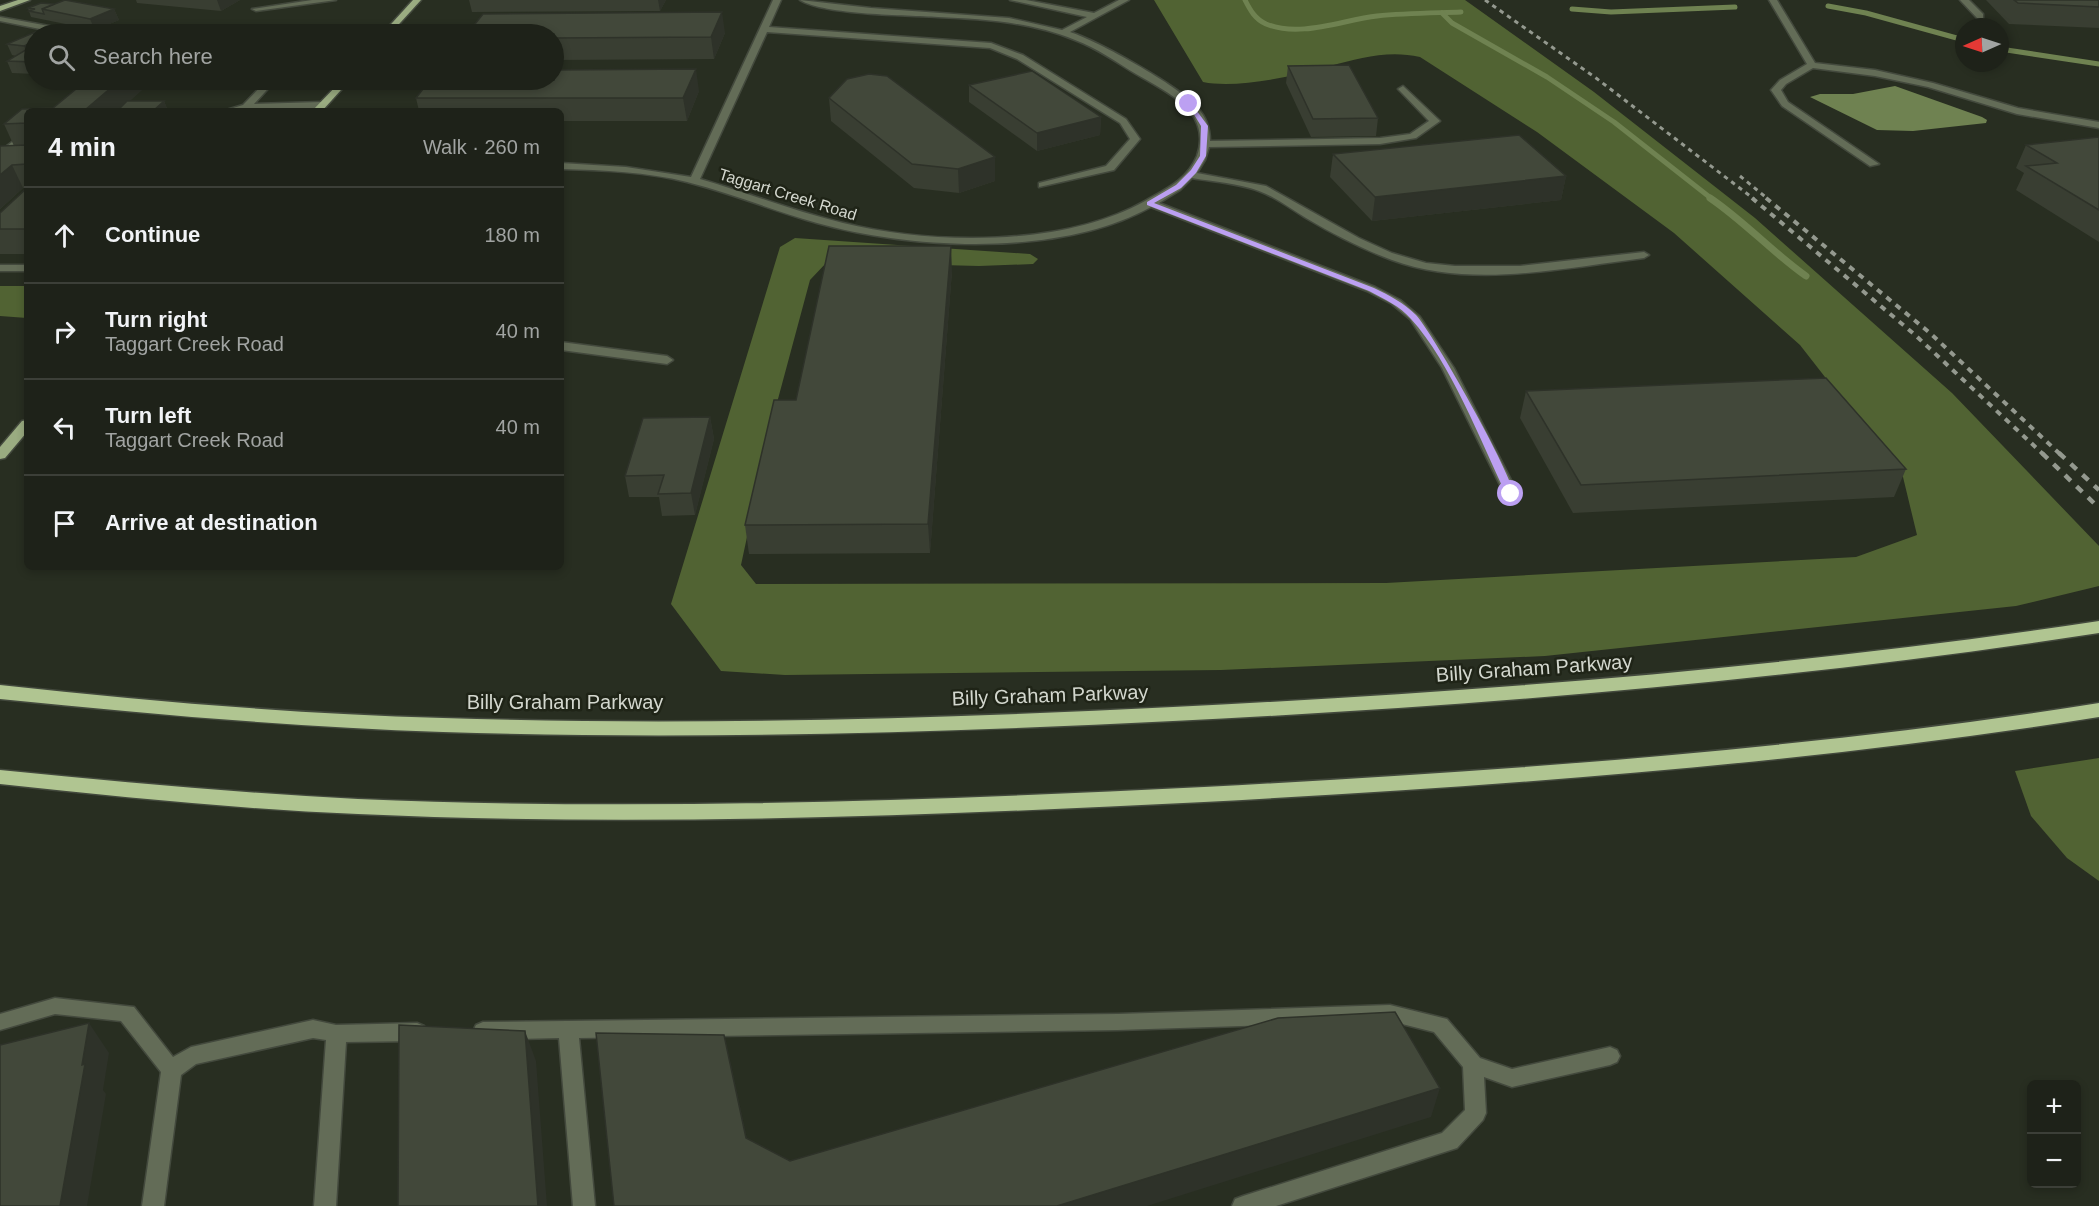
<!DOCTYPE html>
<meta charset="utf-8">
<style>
body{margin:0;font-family:Helvetica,sans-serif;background:#2b2f26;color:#f1f3f6}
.controls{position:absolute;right:18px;bottom:18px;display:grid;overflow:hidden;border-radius:9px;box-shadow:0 3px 9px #0003}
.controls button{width:54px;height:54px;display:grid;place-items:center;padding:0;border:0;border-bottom:2px solid #3c3f38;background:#1e2219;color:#f1f3f6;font:30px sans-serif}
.compass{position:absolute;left:1955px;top:18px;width:54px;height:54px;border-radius:50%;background:#1e2219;box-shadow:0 3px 9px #0003;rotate:267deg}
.stop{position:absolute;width:18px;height:18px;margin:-14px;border:4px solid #bca0f2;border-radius:50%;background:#fff}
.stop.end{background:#bca0f2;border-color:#fff;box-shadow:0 2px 6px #0008}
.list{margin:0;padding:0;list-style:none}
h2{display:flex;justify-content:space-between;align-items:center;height:78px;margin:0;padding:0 24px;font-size:26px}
h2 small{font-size:20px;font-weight:400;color:#a1a4a2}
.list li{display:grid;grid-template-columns:39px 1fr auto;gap:18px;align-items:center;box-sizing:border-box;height:96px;padding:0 24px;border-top:2px solid #3c3f38}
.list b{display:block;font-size:22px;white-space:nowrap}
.list p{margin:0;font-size:20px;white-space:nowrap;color:#a1a4a2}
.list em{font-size:20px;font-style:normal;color:#a1a4a2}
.icon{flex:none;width:33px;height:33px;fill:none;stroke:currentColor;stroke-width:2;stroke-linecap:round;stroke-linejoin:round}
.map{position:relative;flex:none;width:2099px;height:1206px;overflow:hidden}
.search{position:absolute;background:#1e2219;box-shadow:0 3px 9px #0003;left:24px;top:24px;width:540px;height:66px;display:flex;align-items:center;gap:15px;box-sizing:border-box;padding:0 21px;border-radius:33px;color:#a1a4a2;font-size:22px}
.panel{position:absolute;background:#1e2219;box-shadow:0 3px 9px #0003;left:24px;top:108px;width:540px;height:462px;border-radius:9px}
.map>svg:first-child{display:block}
.forest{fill:#516333}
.water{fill:#6f8251}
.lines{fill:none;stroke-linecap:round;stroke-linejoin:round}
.stream-far1{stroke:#6f8251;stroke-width:5}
.stream{stroke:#6f8251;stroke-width:7}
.minor-casing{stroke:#43493d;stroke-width:3}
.major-casing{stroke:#43493d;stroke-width:3}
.highway-casing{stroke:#43493d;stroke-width:3}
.minor{fill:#636c57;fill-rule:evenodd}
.major{fill:#9aac81;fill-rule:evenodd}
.highway{fill:#b0c591;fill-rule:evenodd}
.rail-far2{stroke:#94998f;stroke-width:3;stroke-dasharray:4.5 4.5;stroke-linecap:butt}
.rail-far1{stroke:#94998f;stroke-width:4;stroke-dasharray:6 6;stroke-linecap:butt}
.rail{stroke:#94998f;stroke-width:4.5;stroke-dasharray:8 8;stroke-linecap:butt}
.wall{fill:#393e32}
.shaded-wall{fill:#2e3229}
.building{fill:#42483a;stroke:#2e3229;stroke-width:1.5}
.route{fill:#bca0f2}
.labels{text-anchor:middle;stroke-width:5;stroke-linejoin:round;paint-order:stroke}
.far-street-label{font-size:16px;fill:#d3d7ce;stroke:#1f2417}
.street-label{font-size:20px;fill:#d3d7ce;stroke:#1f2417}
</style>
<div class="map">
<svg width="2099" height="1206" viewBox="0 0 2099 1206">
<rect width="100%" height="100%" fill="#282e21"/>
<!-- forest -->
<g class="forest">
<path d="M1154 0H1465L1594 92 1755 218 1952 393 2099 546V586L2016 606 1545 656 1221 670 785 675 721 671 671 604 780 247 795 238 1030 254 1038 259 1033 264 979 266 827 262 810 280 771 425 741 565 756 584 1386 583 1856 557 1917 535 1903 477 1800 345 1674 233 1537 132 1420 57C1388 50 1360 58 1330 66 1295 76 1237 89 1203 82Z"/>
<polygon points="0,286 27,286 27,318 0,316"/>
<polygon points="2099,758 2099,881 2067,858 2031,816 2015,771"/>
</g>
<!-- water -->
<polygon class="water" points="1895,86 1982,117 1987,120 1986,123 1913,131 1877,130 1810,97 1820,94 1853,94"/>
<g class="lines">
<!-- stream-far1 -->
<g class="stream-far1">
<path d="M1245 0C1250 10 1255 19 1266 24 1300 38 1342 20 1377 16 1405 13 1433 13 1461 12"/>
<polyline points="1828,6 1866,13 1964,40"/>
<polyline points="1572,9 1611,12 1735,7"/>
<polyline points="1442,13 1452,23 1547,77 1614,122 1712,199"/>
<polyline points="2000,49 2099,64"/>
</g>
<!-- stream -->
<path class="stream" d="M1710 198C1744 221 1772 252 1806 276"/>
<defs>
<g id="minor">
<polygon points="312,0 336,0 256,11 252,9"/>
<path d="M773 0H781L769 27 991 43 1023 55 1126 119 1140 139 1114 170 1039 187V183L1106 166 1130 139 1120 123 1017 59 990 48 767 32 700 179C748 193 794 211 843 223 933 245 1063 247 1145 201 1166 189 1187 180 1197 156 1205 134 1197 114 1178 100 1165 90 1150 82 1136 74 1116 62 1097 48 1075 40 1031 22 984 19 938 17 907 15 824 15 800 0L871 8 1009 18 1062 30 1087 17 1010 0H1026L1094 13 1119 0H1129L1070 32C1098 41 1179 86 1197 107 1206 117 1210 128 1210 141L1380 138 1410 134 1429 121 1400 91 1398 89 1403 86 1440 121 1416 138 1380 144 1209 147 1205 160 1197 173 1266 186 1359 238 1392 253 1426 263 1455 266H1520L1644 252 1649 255 1644 258C1563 268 1471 289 1392 260 1362 249 1333 234 1306 218 1291 209 1276 197 1259 191 1238 183 1215 182 1192 178L1180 190 1159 203 1375 287 1400 300 1420 317 1454 368 1518 494 1511 498 1506 497 1442 368 1410 319 1392 304 1367 291 1151 207C1060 257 914 250 817 223 774 211 731 193 687 182 647 172 603 170 561 169V163L626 167 691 177Z"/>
<polygon points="1769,0 1777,0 1815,63 1875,70 1933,83 2018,108 2099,122 2099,128 2017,114 1928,87 1875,76 1813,68 1786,84 1781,90 1788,102 1879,164 1870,166 1782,106 1771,90 1780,80 1807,64"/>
<polygon points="1960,0 1969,0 1983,14 1983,18 1977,18"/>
<polygon points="0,17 65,29 69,32 65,34 0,21"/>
<polygon points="267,80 276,80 254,104 322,102 327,105 322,108 223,111 243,105"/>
<polygon points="27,131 27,139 0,159 0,151"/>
<rect x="0" y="265" width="27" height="6"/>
<polygon points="561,342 667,356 673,360 667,364 561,350"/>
<polygon points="55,998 134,1007 173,1057 191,1047 313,1020 336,1025 417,1023 424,1026 427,1032 424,1038 417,1041 346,1042 336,1206 314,1206 326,1040 313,1038 196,1064 181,1075 164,1206 142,1206 161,1072 121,1021 55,1014 0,1030 0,1014"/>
<polygon points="1390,1005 1447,1019 1480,1058 1512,1069 1610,1047 1617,1050 1620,1056 1617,1062 1610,1065 1512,1087 1484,1077 1486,1113 1483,1120 1457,1148 1276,1206 1232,1206 1235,1199 1243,1196 1442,1133 1465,1110 1463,1067 1434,1032 1390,1021 1118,1030 579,1038 595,1206 573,1206 559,1038 483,1040 476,1037 473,1031 476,1025 483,1022 1118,1014"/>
</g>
<g id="major">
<polygon points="18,0 30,0 0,11 0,6"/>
<polygon points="413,0 421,0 390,34 382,34"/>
<polygon points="342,80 350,80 322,111 312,111"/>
<polygon points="27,420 27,432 5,458 0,459 0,447 22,421"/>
</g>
<g id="highway">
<path d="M2099 621V633C1792 680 1483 706 1173 721 930 733 686 740 443 732 295 727 147 714 0 699V685C147 701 295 714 443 718 686 726 930 719 1173 707 1483 692 1792 667 2099 621Z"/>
<path d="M2099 703V717C1802 764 1504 786 1204 802 923 816 640 827 358 814 239 809 119 797 0 784V770C119 782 239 793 358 799 640 811 923 801 1204 787 1504 771 1802 750 2099 703Z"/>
</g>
</defs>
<!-- minor casing -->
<use href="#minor" class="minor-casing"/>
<!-- major casing -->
<use href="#major" class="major-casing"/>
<!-- highway casing -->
<use href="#highway" class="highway-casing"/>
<!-- minor -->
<use href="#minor" class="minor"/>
<!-- major -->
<use href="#major" class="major"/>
<!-- highway -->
<use href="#highway" class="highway"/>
<!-- rail-far2 -->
<g class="rail-far2">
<polyline points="1485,0 1596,78 1754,199"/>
<polyline points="1740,176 1768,199"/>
</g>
<!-- rail-far1 -->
<g class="rail-far1">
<polyline points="1752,198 1914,334 2044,455"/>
<polyline points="1766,198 1930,333 2061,455"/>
</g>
<!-- rail -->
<g class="rail">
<polyline points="2042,453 2099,508"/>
<polyline points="2059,453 2099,490"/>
</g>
</g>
<!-- wall -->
<g class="wall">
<polygon points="136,0 240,0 221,11 137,3"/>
<polygon points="469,0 666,0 660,11 472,12"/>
<polygon points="1986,0 2099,0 2099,28 2009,24"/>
<polygon points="28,8 114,9 119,20 95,30 31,17"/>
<polygon points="47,27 72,30 73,34 34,34 34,74 12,73 7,61 16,56 12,55 7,44"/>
<polygon points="725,33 714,59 554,60 554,34"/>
<polygon points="1288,66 1378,118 1376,136 1311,137 1286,83"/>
<polygon points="87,80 153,80 129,101 164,101 168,111 27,111 27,254 0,254 0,213 27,188 23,188 0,209 0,146 14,146 4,124 22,109 53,108"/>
<polygon points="969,85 1101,117 1100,135 1037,151 969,102"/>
<polygon points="699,91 687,121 561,121 561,111 419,111 416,98"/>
<polygon points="829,98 995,157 995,181 959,193 914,188 831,121"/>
<polygon points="2099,137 2099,242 2016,190 2024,173 2016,168 2026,145"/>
<polygon points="1333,154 1566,176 1561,200 1372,221 1330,177"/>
<polygon points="952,271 930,553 749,554 745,525 796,400"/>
<polygon points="1526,391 1906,469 1894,497 1573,513 1520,418"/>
<polygon points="710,417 714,439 695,515 662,516 659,497 629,497 625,476"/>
</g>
<!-- shaded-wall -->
<g class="shaded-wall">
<polygon points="217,0 240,0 221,11"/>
<polygon points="658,0 666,0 660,11"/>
<polygon points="114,9 119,20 95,30 90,19"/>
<polygon points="722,12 725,33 714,59 711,37"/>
<polygon points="72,30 73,34 62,34"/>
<polygon points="34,42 34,55 29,58 24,46"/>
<polygon points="696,69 699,91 687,121 683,98"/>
<polygon points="120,80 153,80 119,111 85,110"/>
<polygon points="164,101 168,111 153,111"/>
<polygon points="1101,117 1100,135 1037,151 1037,133"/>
<polygon points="995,157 995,181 959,193 958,169"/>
<polygon points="12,165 23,188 0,209 0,175"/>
<polygon points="1566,176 1561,200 1372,221 1375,197"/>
<polygon points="951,246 952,271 930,553 928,524"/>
<polygon points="710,417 714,439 695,515 691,493"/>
<polygon points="89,1023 109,1053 103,1090 106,1094 87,1206 60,1206"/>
<polygon points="525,1031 536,1061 547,1206 538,1206"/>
<polygon points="724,1035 731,1065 753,1167 746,1138"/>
<polygon points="1440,1088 1431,1117 1147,1206 1057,1206"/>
</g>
<!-- building -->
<g class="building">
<polygon points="65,0 114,9 90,19 42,9"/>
<polygon points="2014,0 2099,0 2099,7 2018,3"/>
<polygon points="41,3 54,4 42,9 44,14 29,11 35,9 28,8"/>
<polygon points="722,12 711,37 554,38 554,34 467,34 483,14"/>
<polygon points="47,27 72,30 62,34 34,34 34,42 24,46 7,44"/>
<polygon points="34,45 34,62 7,61"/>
<polygon points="1349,65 1378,118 1313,119 1288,66"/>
<polygon points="696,69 683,98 416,98 430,80 554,80 554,70"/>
<polygon points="1032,71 1101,117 1037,133 969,85"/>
<polygon points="869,74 887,76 995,157 958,169 912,164 829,98 847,79"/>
<polygon points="87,80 120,80 85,110 118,110 127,101 164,101 153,111 27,111 27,123 4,124 22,109 53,108"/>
<polygon points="1519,135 1566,176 1375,197 1333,154"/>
<polygon points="2099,137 2099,210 2026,166 2057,163 2026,145"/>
<polygon points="27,145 27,164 12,165 0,175 0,146"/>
<polygon points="27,188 27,229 0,229 0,213"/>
<polygon points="829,246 951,246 928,524 745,525 774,400 796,400"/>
<polygon points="1826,378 1906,469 1581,485 1526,391"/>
<polygon points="710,417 691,493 658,494 664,475 625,476 643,418"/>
<polygon points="1395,1012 1440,1088 1057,1206 614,1206 596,1033 724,1035 746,1138 790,1161 1278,1018"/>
<polygon points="89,1023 82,1065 85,1064 60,1206 0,1206 0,1045"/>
<polygon points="399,1025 525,1031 538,1206 398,1206"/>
</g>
<!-- route -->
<path class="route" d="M1187 103H1191L1208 126 1206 156 1196 173 1181 188 1154 203 1374 288C1389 295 1404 303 1416 315 1433 333 1515 479 1514 496L1506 494C1480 440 1451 363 1411 319 1400 306 1384 299 1369 291L1147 205V202L1176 185 1191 170 1200 156 1201 126Z"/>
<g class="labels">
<!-- far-street labels -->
<g class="far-street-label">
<text transform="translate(788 194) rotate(17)" y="6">Taggart Creek Road</text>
</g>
<!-- street labels -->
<g class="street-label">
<text transform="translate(1534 668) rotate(-4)" y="7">Billy Graham Parkway</text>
<text transform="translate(1050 695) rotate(-2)" y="7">Billy Graham Parkway</text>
<text x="565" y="709">Billy Graham Parkway</text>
</g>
</g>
</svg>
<div class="controls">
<button>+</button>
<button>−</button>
</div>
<svg class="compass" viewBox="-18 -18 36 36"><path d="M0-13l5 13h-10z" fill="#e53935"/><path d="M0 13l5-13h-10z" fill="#a1a4a2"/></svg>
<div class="stop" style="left:1511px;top:494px"></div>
<div class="stop end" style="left:1189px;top:104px"></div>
<div class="search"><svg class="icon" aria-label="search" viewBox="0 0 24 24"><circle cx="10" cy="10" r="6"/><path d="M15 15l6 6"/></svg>Search here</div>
<section class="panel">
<h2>4 min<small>Walk · 260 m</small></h2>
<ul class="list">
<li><svg class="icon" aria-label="ahead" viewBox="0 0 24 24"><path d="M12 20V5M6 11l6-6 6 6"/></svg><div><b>Continue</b></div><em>180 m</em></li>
<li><svg class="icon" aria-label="right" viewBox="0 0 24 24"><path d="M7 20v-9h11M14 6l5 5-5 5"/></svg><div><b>Turn right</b><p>Taggart Creek Road</p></div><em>40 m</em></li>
<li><svg class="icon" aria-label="left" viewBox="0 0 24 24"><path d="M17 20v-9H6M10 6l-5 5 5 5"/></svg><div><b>Turn left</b><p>Taggart Creek Road</p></div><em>40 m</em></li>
<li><svg class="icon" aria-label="arrive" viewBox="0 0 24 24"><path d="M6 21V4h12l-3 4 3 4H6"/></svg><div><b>Arrive at destination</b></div></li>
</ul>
</section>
</div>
